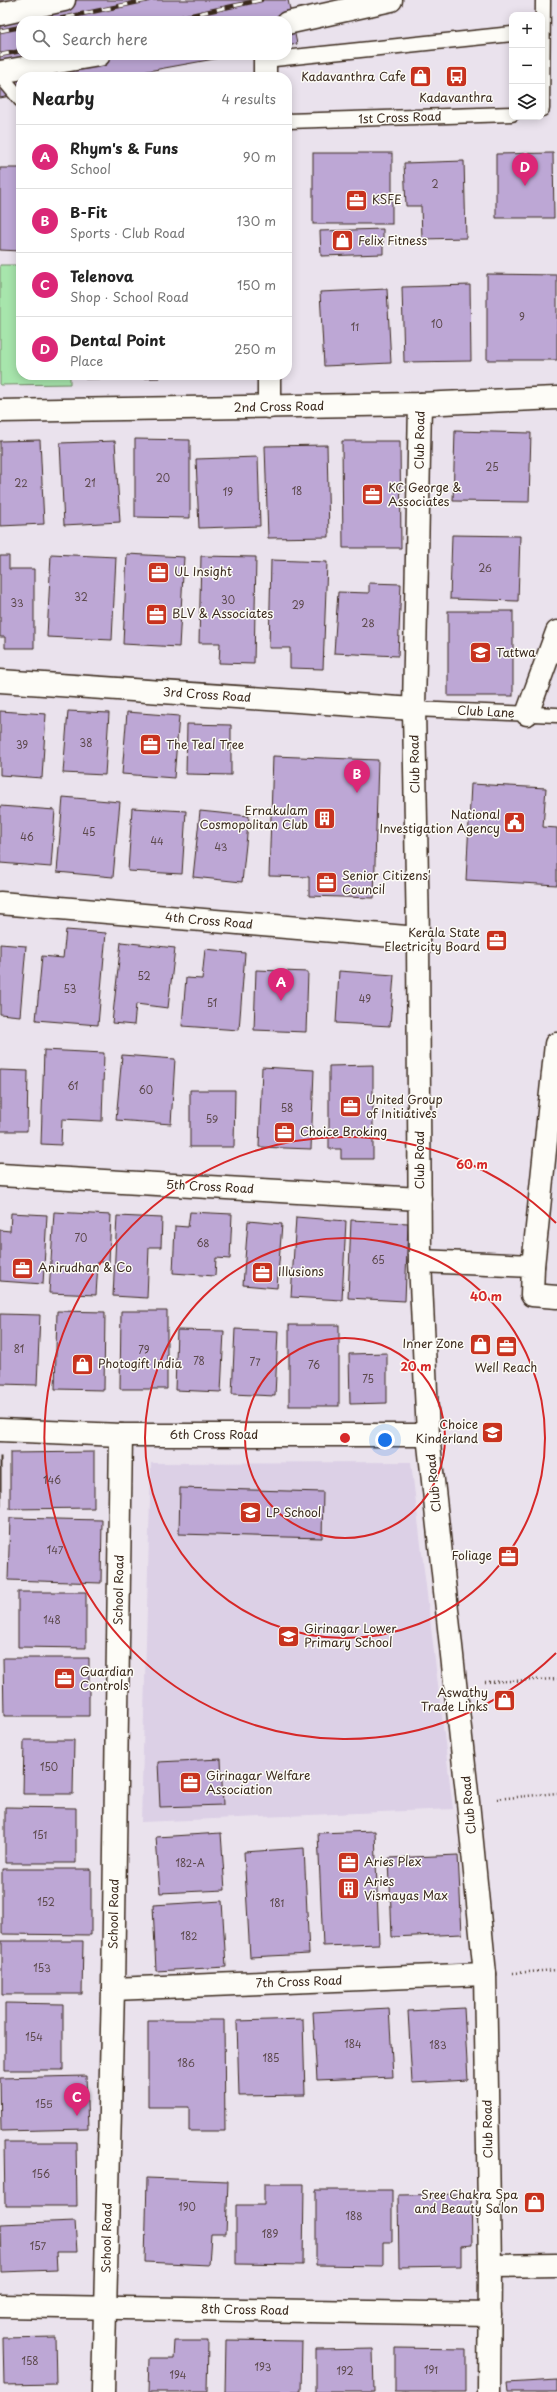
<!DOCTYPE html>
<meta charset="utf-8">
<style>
body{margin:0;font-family:"Playpen Sans",sans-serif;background:#f2f2f2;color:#222}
.controls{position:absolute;right:12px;top:12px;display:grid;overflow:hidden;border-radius:8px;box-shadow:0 2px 10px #0003}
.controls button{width:36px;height:36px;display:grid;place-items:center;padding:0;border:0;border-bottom:1px solid #e0e0e0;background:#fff;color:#222;font:20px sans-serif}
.you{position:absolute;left:385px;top:1440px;width:14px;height:14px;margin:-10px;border:3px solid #fff;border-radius:50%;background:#1a73e8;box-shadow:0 0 0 6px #1a73e833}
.badge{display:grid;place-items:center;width:26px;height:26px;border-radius:50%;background:#db2777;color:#fff;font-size:13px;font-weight:700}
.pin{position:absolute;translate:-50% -33px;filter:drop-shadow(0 1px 2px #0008)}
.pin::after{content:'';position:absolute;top:21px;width:14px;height:12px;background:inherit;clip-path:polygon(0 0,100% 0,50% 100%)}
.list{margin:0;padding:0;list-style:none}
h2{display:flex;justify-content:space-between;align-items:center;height:52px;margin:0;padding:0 16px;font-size:17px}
h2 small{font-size:13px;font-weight:400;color:#767676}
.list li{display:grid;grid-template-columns:26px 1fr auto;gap:12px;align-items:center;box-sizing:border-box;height:64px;padding:0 16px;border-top:1px solid #e0e0e0}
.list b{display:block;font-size:15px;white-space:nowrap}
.list p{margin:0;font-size:13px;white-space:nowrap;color:#767676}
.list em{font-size:13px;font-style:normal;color:#767676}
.icon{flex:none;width:22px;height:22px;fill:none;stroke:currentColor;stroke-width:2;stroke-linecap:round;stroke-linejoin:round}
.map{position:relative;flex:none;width:557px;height:2392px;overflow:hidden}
.search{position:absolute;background:#fff;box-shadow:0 2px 10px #0003;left:16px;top:16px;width:276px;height:44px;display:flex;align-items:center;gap:10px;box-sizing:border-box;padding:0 14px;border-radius:16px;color:#767676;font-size:15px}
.panel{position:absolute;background:#fff;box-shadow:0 2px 10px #0003;left:16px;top:72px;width:276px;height:308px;border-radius:16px}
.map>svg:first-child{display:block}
.built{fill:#dcd0e6}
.green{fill:#a7e5ac;stroke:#718865}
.building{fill:#bda7d5;stroke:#3b2a1e}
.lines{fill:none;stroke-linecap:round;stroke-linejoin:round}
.lane-casing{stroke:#3b2a1e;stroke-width:17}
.street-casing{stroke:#3b2a1e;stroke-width:25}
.primary-casing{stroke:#3b2a1e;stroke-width:25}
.path{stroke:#3b2a1e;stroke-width:2.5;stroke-dasharray:1 3;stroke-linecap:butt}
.lane{stroke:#fdfcf7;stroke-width:14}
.street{stroke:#fdfcf7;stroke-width:22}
.primary{stroke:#fdfcf7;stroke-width:22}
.rail-casing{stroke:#3b2a1e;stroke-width:4.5}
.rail{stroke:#fdfcf7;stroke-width:3;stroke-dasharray:9;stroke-linecap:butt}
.ring{fill:none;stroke:#d62828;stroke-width:2}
.labels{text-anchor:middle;stroke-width:3;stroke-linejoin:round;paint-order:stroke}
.number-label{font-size:10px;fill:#5c494c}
.poi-label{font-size:12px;fill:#3b2a1e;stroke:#fdfcf7;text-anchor:start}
.street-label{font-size:12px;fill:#3b2a1e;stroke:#fdfcf7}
.centre{fill:#d62828;stroke:#fdfcf7;stroke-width:2}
.ring-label{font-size:12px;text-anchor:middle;font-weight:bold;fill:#d62828;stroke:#fdfcf7;stroke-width:3;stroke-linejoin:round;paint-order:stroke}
</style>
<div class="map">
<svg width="557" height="2392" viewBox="0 0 557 2392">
<rect width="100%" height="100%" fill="#eae2ed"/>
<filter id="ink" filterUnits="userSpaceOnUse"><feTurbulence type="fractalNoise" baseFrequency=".025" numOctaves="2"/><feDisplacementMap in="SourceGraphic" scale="8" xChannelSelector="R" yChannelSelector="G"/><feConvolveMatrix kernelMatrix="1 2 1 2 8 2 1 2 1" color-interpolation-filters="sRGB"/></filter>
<g filter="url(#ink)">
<!-- built -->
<polygon class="built" points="411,1462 453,1809 141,1822 151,1463"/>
<!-- green -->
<polygon class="green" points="0,265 21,265 21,375 70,375 70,384 0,385"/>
<!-- building -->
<g class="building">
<polygon points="0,0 288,0 297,44 287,46 287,21 21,21 21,55 236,55 115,77 21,77 21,94 0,98"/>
<rect x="313" y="153" width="79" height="71"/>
<polygon points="553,153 554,218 496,218 496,154"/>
<polygon points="464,161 466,238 422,239 421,206 406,206 404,163"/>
<polygon points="0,168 21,168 21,251 0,250"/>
<polygon points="383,229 383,254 321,256 320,231"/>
<polygon points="487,274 557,275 557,360 487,360"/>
<polygon points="470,285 471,361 404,362 402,287"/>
<polygon points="387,289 391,363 324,366 320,292"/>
<polygon points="85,375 159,375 159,378 85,379"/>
<polygon points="455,431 531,433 529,502 453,501"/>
<polygon points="135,439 190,440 190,518 135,517"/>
<polygon points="40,440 44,524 0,526 0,441"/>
<polygon points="115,441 120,522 64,525 60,443"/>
<polygon points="342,441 400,441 401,548 343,548"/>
<polygon points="327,445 329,537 268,538 265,446"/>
<polygon points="258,457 260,526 199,528 196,459"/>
<polygon points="452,535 520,536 518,601 450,599"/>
<polygon points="51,554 116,557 112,640 47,637"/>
<polygon points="127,554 184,557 179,647 123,644"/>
<polygon points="0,556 9,556 9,569 34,569 34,648 5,648 5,637 0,637"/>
<polygon points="201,556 256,557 254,664 219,663 220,643 199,643"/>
<polygon points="271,560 327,562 323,669 290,668 290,648 269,648"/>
<polygon points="369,583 401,584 398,656 334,653 338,592 369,593"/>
<rect x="448" y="611" width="65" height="85"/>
<polygon points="0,711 46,714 42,778 0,775"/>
<polygon points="68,711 109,713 105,775 63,773"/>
<polygon points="127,712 179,716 174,778 122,774"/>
<polygon points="187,724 231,725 231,775 186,774"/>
<polygon points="273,756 378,760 374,898 309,896 309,877 269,876"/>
<polygon points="471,784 546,788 543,827 557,828 557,885 466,880"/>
<polygon points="63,797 120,802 113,877 57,872"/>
<polygon points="0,806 55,810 51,867 0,863"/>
<polygon points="132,808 186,811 182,874 128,871"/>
<polygon points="200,811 249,816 242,882 193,877"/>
<polygon points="66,930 106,933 98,1025 36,1020 42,956 63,958"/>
<polygon points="121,942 175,948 168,1008 136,1004 134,1025 112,1023"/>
<polygon points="0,944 26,946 20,1016 0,1014"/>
<polygon points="205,949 245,953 239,1030 182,1026 186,978 202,979"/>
<polygon points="256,970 308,972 306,1032 254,1030"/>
<polygon points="339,971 394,975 390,1026 336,1023"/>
<polygon points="44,1050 104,1053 102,1121 62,1119 61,1145 41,1144"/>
<polygon points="122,1055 175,1059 171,1124 116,1120"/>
<polygon points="373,1065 373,1159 341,1159 341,1149 329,1149 329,1066"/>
<polygon points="262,1067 314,1070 311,1149 259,1147"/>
<polygon points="0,1070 28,1071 27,1131 0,1131"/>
<polygon points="190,1090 235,1090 234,1147 190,1147"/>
<polygon points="54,1212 111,1215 109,1262 98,1262 96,1295 49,1293"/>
<polygon points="190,1212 232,1214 230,1259 216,1258 215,1276 173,1273 175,1226 188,1227"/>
<polygon points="11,1213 47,1215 43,1284 0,1281 0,1230 10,1231"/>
<polygon points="117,1216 162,1218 161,1247 149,1247 147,1298 113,1296"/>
<polygon points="296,1217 346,1221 342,1300 291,1297"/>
<polygon points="351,1220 408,1223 405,1301 348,1298"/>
<polygon points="248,1221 282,1224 277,1288 243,1285"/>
<polygon points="57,1311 105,1312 104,1390 55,1389"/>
<polygon points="121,1311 167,1311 167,1389 120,1389"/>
<polygon points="0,1314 40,1315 37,1385 0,1384"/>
<rect x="289" y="1325" width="50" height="81"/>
<polygon points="235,1329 278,1331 275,1396 232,1394"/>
<polygon points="177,1330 224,1331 221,1392 175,1390"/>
<polygon points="387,1353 387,1403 350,1404 349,1354"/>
<polygon points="94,1452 94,1508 10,1509 10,1453"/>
<rect x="0" y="1457" width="1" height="49"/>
<polygon points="180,1488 323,1492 322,1538 179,1534"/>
<polygon points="10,1518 102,1520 101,1583 8,1580"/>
<polygon points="18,1592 86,1592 86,1648 18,1647"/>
<polygon points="3,1658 89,1658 89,1716 4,1716"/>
<polygon points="24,1740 74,1740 73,1794 23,1794"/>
<polygon points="221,1759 223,1805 160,1807 158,1762"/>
<polygon points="5,1807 76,1808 76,1863 5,1863"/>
<polygon points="375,1831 379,1944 323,1946 318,1833"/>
<polygon points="221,1833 225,1890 160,1893 156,1837"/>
<polygon points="304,1848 309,1954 250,1957 244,1852"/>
<polygon points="458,1855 462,1934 392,1937 389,1858"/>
<polygon points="2,1869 91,1869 91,1935 2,1934"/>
<polygon points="222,1901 226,1967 156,1971 153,1905"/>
<polygon points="2,1941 83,1941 82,1994 2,1994"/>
<polygon points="5,2003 63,2004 63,2070 5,2070"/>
<polygon points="389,2008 393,2077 317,2080 313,2012"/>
<polygon points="464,2008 468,2080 412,2083 408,2011"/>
<polygon points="303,2019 305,2095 239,2096 237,2021"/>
<polygon points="148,2020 224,2020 225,2131 189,2131 189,2107 148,2107"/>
<polygon points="86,2076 88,2129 1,2131 0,2078"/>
<polygon points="4,2142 76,2142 77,2206 5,2206"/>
<polygon points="147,2178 228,2181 226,2234 211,2234 209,2265 145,2262"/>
<polygon points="264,2184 304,2184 303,2265 236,2264 236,2205 264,2205"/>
<polygon points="316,2190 392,2190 392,2242 383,2242 383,2266 316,2265"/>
<polygon points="471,2194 472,2245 461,2246 461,2266 399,2267 398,2195"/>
<polygon points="75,2221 77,2252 56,2252 57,2270 1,2272 0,2224"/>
<polygon points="55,2337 56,2384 4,2385 3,2338"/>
<polygon points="226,2340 302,2341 301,2392 225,2392"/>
<polygon points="174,2341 208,2341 207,2392 148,2392 149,2358 173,2358"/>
<polygon points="395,2348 466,2349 466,2392 395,2392"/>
<polygon points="373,2349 374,2392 316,2392 316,2350"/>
<polygon points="557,2380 557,2392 508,2392 507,2383"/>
</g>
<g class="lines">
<defs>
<g id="lane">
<polyline points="265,60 512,34"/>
<polyline points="0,75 21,100"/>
<polyline points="542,109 543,0"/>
<polyline points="287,121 512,114"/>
<polyline points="414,709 557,715"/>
</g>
<g id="street">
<polyline points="265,77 265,55"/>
<polyline points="269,375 269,407"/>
<polyline points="420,404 414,709 418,938 420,1261 428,1435 468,1802 485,1974 490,2266 489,2392"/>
<polyline points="0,411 420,404 557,398"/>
<polyline points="0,681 414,709"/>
<polyline points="527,714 557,632"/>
<polyline points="0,903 418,938"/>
<polyline points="0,1175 420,1199"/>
<polyline points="420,1261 533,1266 532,1295 557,1297"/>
<polyline points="533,1266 556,1044"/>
<polyline points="0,1430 121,1435 428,1435"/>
<polyline points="113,1989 485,1974"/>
<polyline points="490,2266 557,2265"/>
<polyline points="0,2306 490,2314"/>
<polyline points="103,2392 113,1989 121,1435"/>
</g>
<g id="primary">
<polyline points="0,14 64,0"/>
<polyline points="287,23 391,0"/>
<polyline points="0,72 99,55"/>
</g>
</defs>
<!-- lane casing -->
<use href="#lane" class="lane-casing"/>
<!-- street casing -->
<use href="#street" class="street-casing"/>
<!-- primary casing -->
<use href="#primary" class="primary-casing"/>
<!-- path -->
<g class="path">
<polyline points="485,1682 557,1679"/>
<polyline points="497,1799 557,1793"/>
<polyline points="513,1973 557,1970"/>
</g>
<!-- lane -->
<use href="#lane" class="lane"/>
<!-- street -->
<use href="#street" class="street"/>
<!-- primary -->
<use href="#primary" class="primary"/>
<defs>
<g id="rail">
<polyline points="49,21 148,0"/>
<polyline points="164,21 261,0"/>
<polyline points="0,31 21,27"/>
<polyline points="0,55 21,51"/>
</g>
</defs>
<!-- rail casing -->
<use href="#rail" class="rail-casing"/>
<!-- rail -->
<use href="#rail" class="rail"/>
</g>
</g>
<!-- distance rings -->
<g class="ring">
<circle cx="345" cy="1438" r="100"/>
<circle cx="345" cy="1438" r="200"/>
<path d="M556 1653A301 301 0 1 1 556 1223"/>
</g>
<!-- icons -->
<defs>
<symbol id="shop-square" viewBox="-11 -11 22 22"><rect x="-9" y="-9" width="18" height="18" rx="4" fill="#c8321e" stroke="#fdfcf7"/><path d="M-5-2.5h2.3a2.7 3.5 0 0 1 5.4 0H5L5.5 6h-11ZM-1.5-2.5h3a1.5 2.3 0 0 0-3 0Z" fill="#fff"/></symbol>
<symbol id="bus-square" viewBox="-11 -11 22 22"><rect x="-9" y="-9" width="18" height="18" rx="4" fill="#c8321e" stroke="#fdfcf7"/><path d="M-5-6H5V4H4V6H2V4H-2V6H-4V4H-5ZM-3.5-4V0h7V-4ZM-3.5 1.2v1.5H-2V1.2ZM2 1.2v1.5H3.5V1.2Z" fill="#fff"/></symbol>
<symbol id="office-square" viewBox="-11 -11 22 22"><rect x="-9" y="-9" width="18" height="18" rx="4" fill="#c8321e" stroke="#fdfcf7"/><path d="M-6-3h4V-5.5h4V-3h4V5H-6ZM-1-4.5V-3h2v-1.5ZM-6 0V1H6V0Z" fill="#fff"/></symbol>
<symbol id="school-square" viewBox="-11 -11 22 22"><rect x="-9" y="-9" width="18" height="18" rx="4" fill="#c8321e" stroke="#fdfcf7"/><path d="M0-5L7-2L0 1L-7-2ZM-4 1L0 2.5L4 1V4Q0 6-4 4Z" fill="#fff"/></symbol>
<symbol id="building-square" viewBox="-11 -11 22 22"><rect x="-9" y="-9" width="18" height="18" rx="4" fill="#c8321e" stroke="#fdfcf7"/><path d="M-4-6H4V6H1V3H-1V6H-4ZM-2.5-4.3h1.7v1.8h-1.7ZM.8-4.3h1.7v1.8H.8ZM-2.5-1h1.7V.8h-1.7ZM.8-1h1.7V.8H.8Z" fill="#fff"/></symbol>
<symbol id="civic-square" viewBox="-11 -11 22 22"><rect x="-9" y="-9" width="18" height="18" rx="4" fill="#c8321e" stroke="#fdfcf7"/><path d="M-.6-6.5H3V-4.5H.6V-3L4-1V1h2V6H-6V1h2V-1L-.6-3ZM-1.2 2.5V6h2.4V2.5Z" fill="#fff"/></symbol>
</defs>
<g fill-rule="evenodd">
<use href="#shop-square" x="408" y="64" width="25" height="25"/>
<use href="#bus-square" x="444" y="64" width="25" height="25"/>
<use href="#office-square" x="344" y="188" width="25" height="25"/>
<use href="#shop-square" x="330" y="228" width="25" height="25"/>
<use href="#office-square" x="360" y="482" width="25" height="25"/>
<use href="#office-square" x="146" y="560" width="25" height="25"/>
<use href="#office-square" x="144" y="602" width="25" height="25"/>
<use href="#school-square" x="468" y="640" width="25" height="25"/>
<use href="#office-square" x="138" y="732" width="25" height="25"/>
<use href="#building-square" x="312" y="806" width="25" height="25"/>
<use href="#civic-square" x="502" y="810" width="25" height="25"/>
<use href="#office-square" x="314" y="870" width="25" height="25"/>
<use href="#office-square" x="484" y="928" width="25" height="25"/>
<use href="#office-square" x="338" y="1094" width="25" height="25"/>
<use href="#office-square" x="272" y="1120" width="25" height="25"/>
<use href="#office-square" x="10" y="1256" width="25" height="25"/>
<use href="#office-square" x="250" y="1260" width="25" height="25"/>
<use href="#shop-square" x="468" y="1332" width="25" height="25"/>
<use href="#office-square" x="494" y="1334" width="25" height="25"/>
<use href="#shop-square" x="70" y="1352" width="25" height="25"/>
<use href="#school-square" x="480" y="1420" width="25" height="25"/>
<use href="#school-square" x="238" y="1500" width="25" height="25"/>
<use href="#office-square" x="496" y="1544" width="25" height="25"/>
<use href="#school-square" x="276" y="1624" width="25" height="25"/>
<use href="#office-square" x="52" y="1666" width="25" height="25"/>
<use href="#shop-square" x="492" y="1688" width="25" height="25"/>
<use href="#office-square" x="178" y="1770" width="25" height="25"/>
<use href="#office-square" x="336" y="1850" width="25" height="25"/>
<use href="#building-square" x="336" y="1876" width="25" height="25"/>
<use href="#shop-square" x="522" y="2190" width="25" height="25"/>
</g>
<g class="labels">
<!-- number labels -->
<g class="number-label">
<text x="435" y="188">2</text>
<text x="522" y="321">9</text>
<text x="437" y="328">10</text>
<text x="355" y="331">11</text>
<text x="492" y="471">25</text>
<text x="163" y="482">20</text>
<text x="21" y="487">22</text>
<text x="90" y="487">21</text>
<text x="297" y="495">18</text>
<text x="228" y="496">19</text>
<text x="485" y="572">26</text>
<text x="81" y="601">32</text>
<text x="228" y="604">30</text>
<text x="17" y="607">33</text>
<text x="298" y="609">29</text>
<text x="368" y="627">28</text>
<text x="86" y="747">38</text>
<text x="22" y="749">39</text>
<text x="89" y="836">45</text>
<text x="27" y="841">46</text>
<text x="157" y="845">44</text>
<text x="221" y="851">43</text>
<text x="144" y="980">52</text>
<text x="70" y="993">53</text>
<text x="365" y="1003">49</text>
<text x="212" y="1007">51</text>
<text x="73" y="1090">61</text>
<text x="146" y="1094">60</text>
<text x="287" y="1112">58</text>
<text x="212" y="1123">59</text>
<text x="81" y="1242">70</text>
<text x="203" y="1247">68</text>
<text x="378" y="1264">65</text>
<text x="19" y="1353">81</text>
<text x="144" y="1354">79</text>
<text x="199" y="1365">78</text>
<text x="255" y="1366">77</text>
<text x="314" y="1369">76</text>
<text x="368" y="1383">75</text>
<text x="52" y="1484">146</text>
<text x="55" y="1554">147</text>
<text x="52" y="1624">148</text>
<text x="49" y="1771">150</text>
<text x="40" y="1839">151</text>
<text x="190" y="1867">182-A</text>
<text x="46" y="1906">152</text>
<text x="277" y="1907">181</text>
<text x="189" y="1940">182</text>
<text x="42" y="1972">153</text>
<text x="34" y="2041">154</text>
<text x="353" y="2048">184</text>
<text x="438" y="2049">183</text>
<text x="271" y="2062">185</text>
<text x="186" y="2067">186</text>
<text x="44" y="2108">155</text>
<text x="41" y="2178">156</text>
<text x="187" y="2211">190</text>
<text x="354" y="2220">188</text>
<text x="270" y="2238">189</text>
<text x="38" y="2250">157</text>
<text x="30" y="2365">158</text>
<text x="263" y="2371">193</text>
<text x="431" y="2374">191</text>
<text x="345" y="2375">192</text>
<text x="178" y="2379">194</text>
</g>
<!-- poi labels -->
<g class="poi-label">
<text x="406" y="81" text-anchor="end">Kadavanthra Cafe</text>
<text x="456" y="102" text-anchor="middle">Kadavanthra</text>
<text x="372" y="204">KSFE</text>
<text x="358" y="245">Felix Fitness</text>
<text x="388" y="492">KC George &amp;<tspan x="388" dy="14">Associates</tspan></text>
<text x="174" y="576">UL Insight</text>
<text x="172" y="618">BLV &amp; Associates</text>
<text x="496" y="657">Tattwa</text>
<text x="166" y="749">The Teal Tree</text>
<text x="308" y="815" text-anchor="end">Ernakulam<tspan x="308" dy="14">Cosmopolitan Club</tspan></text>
<text x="500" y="819" text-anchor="end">National<tspan x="500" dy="14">Investigation Agency</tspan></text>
<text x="342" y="880">Senior Citizens'<tspan x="342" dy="14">Council</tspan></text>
<text x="480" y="937" text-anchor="end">Kerala State<tspan x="480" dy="14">Electricity Board</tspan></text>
<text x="366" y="1104">United Group<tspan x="366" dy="14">of Initiatives</tspan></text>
<text x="300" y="1136">Choice Broking</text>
<text x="38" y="1272">Anirudhan &amp; Co</text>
<text x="278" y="1276">Illusions</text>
<text x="464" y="1348" text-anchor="end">Inner Zone</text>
<text x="98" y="1368">Photogift India</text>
<text x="506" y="1372" text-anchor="middle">Well Reach</text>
<text x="478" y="1429" text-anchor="end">Choice<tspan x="478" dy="14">Kinderland</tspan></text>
<text x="266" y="1517">LP School</text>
<text x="492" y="1560" text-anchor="end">Foliage</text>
<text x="304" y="1633">Girinagar Lower<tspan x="304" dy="14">Primary School</tspan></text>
<text x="80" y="1676">Guardian<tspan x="80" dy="14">Controls</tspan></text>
<text x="488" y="1697" text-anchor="end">Aswathy<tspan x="488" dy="14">Trade Links</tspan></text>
<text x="206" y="1780">Girinagar Welfare<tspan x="206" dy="14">Association</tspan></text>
<text x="364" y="1866">Aries Plex</text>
<text x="364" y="1886">Aries<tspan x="364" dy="14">Vismayas Max</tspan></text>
<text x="518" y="2199" text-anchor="end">Sree Chakra Spa<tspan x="518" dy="14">and Beauty Salon</tspan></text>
</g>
<!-- street labels -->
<g class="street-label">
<text transform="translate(400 118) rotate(-2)" y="4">1st Cross Road</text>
<text transform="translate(279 407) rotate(-1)" y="4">2nd Cross Road</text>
<text transform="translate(420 440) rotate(-89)" y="4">Club Road</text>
<text transform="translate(207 695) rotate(4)" y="4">3rd Cross Road</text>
<text transform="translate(486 712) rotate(3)" y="4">Club Lane</text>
<text transform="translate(415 764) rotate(-91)" y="4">Club Road</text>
<text transform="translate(209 921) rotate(5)" y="4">4th Cross Road</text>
<text transform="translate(420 1160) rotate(-90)" y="4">Club Road</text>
<text transform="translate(210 1187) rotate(3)" y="4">5th Cross Road</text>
<text x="214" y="1439">6th Cross Road</text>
<text transform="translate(434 1483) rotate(-96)" y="4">Club Road</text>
<text transform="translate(119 1590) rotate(-89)" y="4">School Road</text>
<text transform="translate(469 1805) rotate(-96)" y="4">Club Road</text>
<text transform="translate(114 1914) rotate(-89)" y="4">School Road</text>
<text transform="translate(299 1982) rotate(-2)" y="4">7th Cross Road</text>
<text transform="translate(488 2129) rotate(-91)" y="4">Club Road</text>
<text transform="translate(107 2238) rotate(-89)" y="4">School Road</text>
<text transform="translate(245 2310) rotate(1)" y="4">8th Cross Road</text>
</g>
</g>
<circle cx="345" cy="1438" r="6" class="centre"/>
<g class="ring-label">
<text x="472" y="1169">60 m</text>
<text x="486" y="1301">40 m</text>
<text x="416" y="1371">20 m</text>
</g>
</svg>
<div class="controls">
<button>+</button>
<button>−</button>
<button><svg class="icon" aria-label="layers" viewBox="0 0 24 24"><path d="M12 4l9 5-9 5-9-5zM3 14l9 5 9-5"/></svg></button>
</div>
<div class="you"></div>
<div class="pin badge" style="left:281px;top:1001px">A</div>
<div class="pin badge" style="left:357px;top:793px">B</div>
<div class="pin badge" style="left:77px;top:2116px">C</div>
<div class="pin badge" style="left:525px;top:186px">D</div>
<div class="search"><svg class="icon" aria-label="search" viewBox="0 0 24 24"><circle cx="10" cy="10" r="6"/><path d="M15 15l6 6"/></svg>Search here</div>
<section class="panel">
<h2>Nearby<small>4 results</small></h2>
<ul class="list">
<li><span class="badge">A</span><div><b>Rhym's &amp; Funs</b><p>School</p></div><em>90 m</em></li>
<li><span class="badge">B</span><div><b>B-Fit</b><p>Sports · Club Road</p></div><em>130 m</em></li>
<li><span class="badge">C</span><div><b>Telenova</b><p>Shop · School Road</p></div><em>150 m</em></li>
<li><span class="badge">D</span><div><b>Dental Point</b><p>Place</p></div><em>250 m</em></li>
</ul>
</section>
</div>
